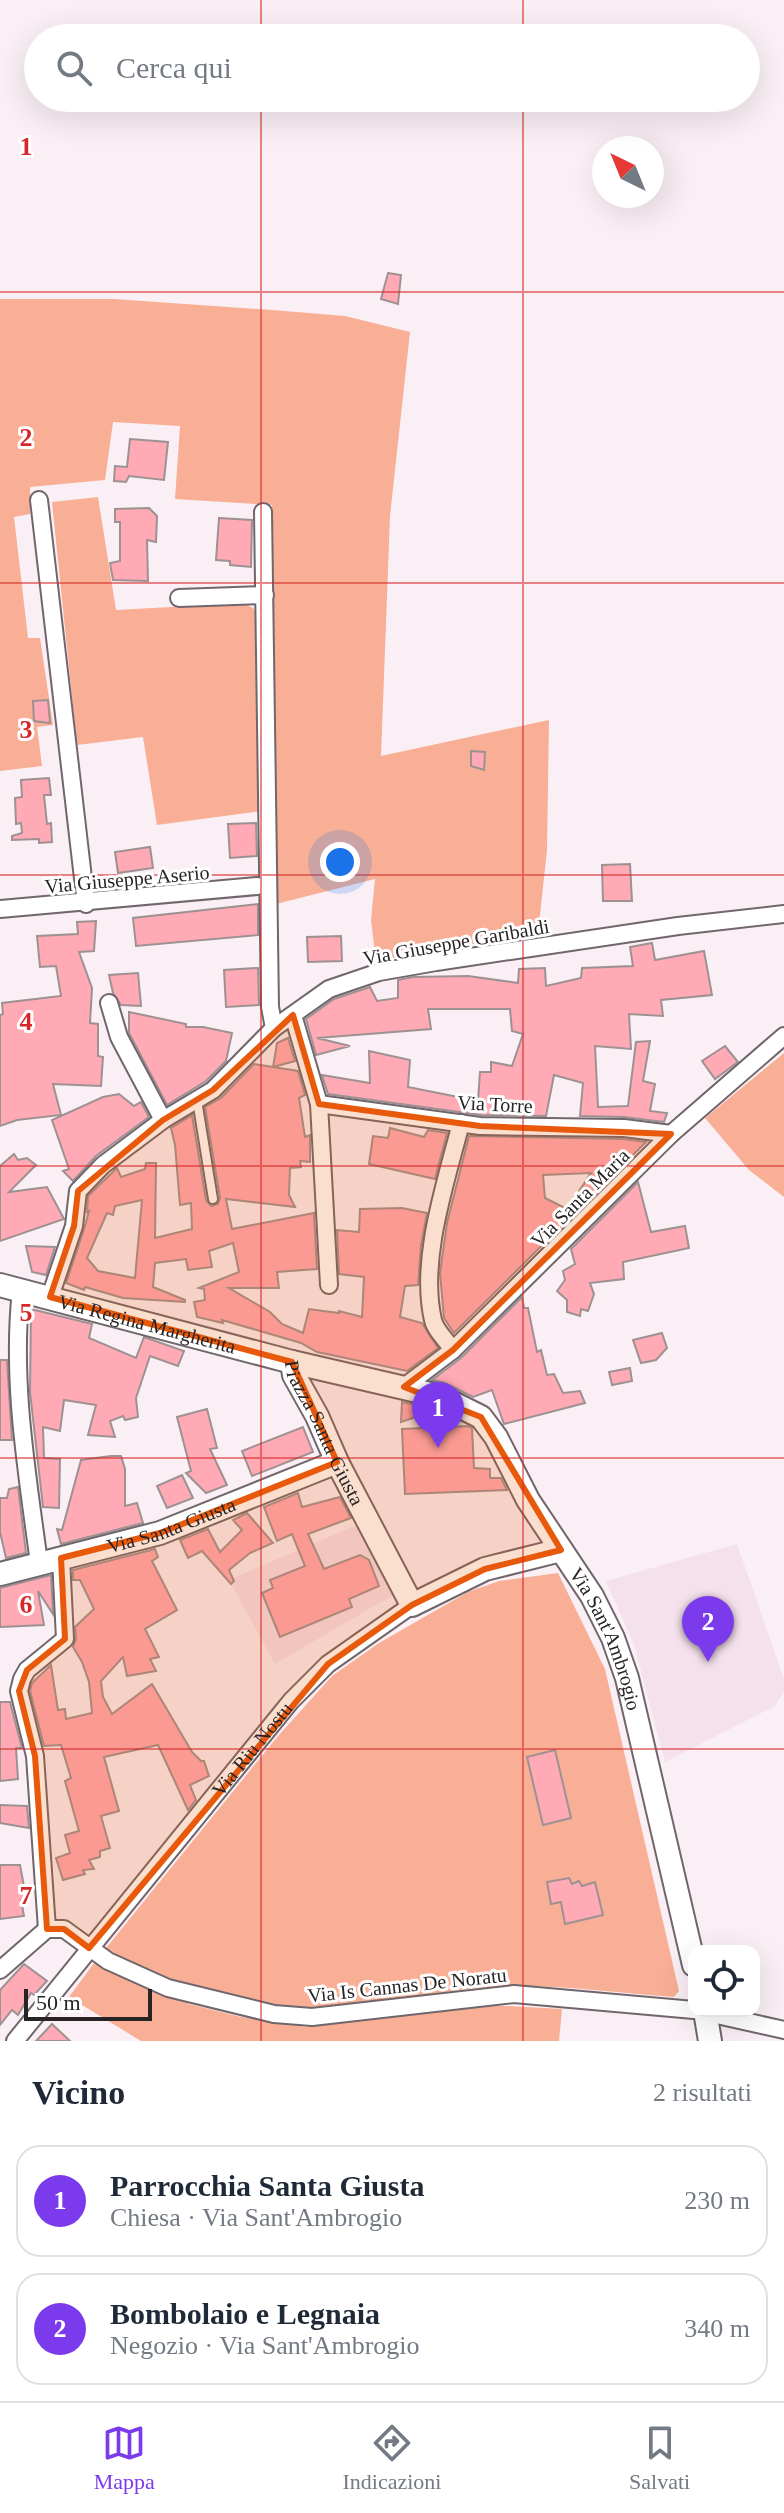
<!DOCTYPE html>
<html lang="it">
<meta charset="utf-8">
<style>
body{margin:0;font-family:Georgia,serif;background:#f6f6f7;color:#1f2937}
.controls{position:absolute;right:24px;bottom:24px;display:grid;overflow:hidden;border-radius:16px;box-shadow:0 8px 32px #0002}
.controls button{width:72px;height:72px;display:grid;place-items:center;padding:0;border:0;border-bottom:2px solid #e0e1e3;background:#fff;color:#1f2937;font:40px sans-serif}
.compass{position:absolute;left:592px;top:136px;width:72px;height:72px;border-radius:50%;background:#fff;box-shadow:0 8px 32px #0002;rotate:317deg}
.scale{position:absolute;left:24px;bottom:20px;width:128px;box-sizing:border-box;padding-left:8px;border:4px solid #282426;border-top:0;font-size:22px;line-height:28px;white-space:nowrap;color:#282426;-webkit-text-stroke:6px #fff;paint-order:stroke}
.you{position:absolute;left:340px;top:862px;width:28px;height:28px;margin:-20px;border:6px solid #fff;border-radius:50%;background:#1a73e8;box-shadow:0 0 0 12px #1a73e833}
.badge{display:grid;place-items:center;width:52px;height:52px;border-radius:50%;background:#7c3aed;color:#fff;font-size:26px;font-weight:700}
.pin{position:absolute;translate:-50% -66px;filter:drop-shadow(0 2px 4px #0008)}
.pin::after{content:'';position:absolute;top:42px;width:28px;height:24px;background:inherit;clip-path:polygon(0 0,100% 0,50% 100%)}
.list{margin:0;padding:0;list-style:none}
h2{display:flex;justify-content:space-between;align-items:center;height:104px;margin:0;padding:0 32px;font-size:34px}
h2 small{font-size:26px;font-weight:400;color:#747a83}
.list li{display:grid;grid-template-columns:52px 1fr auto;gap:24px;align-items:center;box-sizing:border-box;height:112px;margin:0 16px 16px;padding:0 16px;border:2px solid #e0e1e3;border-radius:24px}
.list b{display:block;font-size:30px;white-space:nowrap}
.list p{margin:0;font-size:26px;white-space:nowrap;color:#747a83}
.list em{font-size:26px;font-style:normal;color:#747a83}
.icon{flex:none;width:44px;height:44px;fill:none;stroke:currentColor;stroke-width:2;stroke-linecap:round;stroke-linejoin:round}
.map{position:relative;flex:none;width:784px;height:2041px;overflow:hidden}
.search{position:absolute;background:#fff;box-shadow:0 8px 32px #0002;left:24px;right:24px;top:24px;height:88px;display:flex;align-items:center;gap:20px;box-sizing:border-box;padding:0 28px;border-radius:44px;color:#747a83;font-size:30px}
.sheet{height:360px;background:#fff}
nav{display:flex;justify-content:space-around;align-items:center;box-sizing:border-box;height:112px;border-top:2px solid #e0e1e3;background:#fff;font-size:22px;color:#747a83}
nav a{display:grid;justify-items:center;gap:4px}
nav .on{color:#7c3aed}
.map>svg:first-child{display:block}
.built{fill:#f5e1ec}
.green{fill:#f8af95}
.building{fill:#ffaab4;stroke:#9e9192;stroke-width:2;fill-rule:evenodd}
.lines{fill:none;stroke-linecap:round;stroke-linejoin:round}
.lane-casing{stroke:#70666c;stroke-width:12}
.street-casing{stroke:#70666c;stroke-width:20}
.secondary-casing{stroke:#70666c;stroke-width:26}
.lane{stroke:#fff;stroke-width:8}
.street{stroke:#fff;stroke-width:16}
.secondary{stroke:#fff;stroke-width:22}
.marked{fill:#e8590c;fill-opacity:0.2;stroke:#e8590c;stroke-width:6;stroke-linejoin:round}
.grid{fill:none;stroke:#d62828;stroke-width:2;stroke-opacity:0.55}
.labels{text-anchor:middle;stroke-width:6;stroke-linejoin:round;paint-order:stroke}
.street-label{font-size:20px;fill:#282426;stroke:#fff}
.grid-label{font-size:26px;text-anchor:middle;font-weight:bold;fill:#d62828;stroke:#fff;stroke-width:6;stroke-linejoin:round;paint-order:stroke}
</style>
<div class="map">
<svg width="784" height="2041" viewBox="0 0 784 2041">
<rect width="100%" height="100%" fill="#faeff5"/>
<!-- built -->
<g class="built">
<polygon points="361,1523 398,1592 275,1664 229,1580"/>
<polygon points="737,1544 784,1679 784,1691 775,1706 665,1762 634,1645 606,1581"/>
</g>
<!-- green -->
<g class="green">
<polygon points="0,299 114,299 272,310 345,316 410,332 390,516 381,756 549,720 547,850 538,933 376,961 371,920 375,879 276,904 272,505 175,499 180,426 113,422 105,480 30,487 30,514 14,517 28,638 40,638 53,725 37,727 42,766 0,771"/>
<polygon points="98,497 116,610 243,603 253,608 260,618 261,811 157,825 143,737 77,745 52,502"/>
<polygon points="784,1053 784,1197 749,1170 705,1118"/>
<path d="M558 1573 605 1669 679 1991 674 1997C620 1993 564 1985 510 1986 455 1987 400 2001 346 2006 269 2013 171 1990 106 1948L278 1736 332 1676 379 1643 468 1592 499 1581Z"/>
<polygon points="94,1963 137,1984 189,2004 241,2017 306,2027 488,2005 562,2009 559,2041 141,2041 69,1997"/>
</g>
<!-- building -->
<g class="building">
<polygon points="388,273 401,275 398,304 381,299"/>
<polygon points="130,439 168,442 164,480 129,476 126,482 114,481 115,466 127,467"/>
<polygon points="149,508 157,516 156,542 147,540 148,581 113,580 110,563 120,561 120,522 115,522 115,509"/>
<polygon points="219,518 252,520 251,567 230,565 230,561 216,560"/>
<polygon points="48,700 50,723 34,721 33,701"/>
<polygon points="471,751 485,752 484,770 471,766"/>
<polygon points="49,778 51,795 44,795 47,824 51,823 52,842 39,843 39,839 12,840 12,836 22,833 21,823 16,824 15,798 22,797 21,780"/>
<polygon points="256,823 257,856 230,858 228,824"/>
<polygon points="150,847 153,868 118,873 115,852"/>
<polygon points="630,864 632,901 603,901 602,865"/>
<polygon points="258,904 258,935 136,946 133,918"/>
<polygon points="96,921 94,951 79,952 92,988 90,1023 98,1024 98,1056 103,1057 101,1086 53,1084 61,1115 17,1120 0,1126 0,1015 3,1014 2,1003 61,996 56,966 40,967 37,936 78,934 77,922"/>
<polygon points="341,936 342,961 308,962 307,937"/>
<polygon points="652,943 655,960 704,951 712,995 661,1000 663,1016 629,1014 631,1049 595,1046 598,1107 628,1106 636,1042 650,1041 643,1081 655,1084 650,1111 667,1113 664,1122 624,1117 580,1116 583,1083 554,1075 546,1116 481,1115 328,1094 322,1075 370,1083 369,1051 410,1060 408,1087 478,1101 480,1072 491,1072 491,1062 512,1066 523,1034 512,1031 510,1009 428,1009 431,1029 317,1038 350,1046 316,1055 306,1019 334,999 370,987 377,1001 398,998 398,980 413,977 468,976 518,983 519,969 545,968 546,986 581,978 582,968 633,966 630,947"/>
<polygon points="258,968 259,1005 226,1007 224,970"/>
<polygon points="138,973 141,1006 121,1005 113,993 109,975"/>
<polygon points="129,1012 186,1024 186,1027 203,1027 232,1033 226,1061 206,1081 167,1105 129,1033"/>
<polygon points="288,1038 295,1061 273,1067 277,1043"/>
<polygon points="725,1046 738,1062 715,1079 702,1061"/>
<path d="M254 1064 298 1071 305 1095 299 1098 305 1137 310 1135V1162L300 1161 301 1167 290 1168 289 1195 295 1207 226 1199 232 1229 314 1213 317 1269 277 1272 279 1288H229L270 1312 282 1324 303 1333 309 1309 339 1313V1311L362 1317 364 1277 339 1274 337 1230 359 1232 360 1209 402 1208 427 1213 421 1246 418 1285 405 1286 400 1317 422 1323 438 1348 407 1371 317 1352 301 1343 222 1320 223 1323 197 1317 194 1302 205 1300 204 1289 199 1288 239 1272 233 1243 209 1251 212 1267 188 1270 186 1259 155 1263 153 1287 185 1300V1302L123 1298 85 1287 84 1290 66 1283 84 1229 89 1211 87 1212 88 1196 117 1168 121 1177 145 1169 146 1163H156L155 1238 192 1229 191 1203 180 1205 175 1145 171 1128 192 1115 206 1200 211 1206 218 1204 220 1198 205 1107 221 1098ZM142 1200 135 1278 98 1271 87 1258 107 1213 113 1215 115 1206Z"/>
<polygon points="119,1094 134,1106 141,1102 149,1117 96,1156 73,1181 63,1171 69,1169 52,1120 103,1097"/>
<polygon points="390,1128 424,1137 428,1130 447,1133 435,1179 369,1164 373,1136 388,1138"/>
<path d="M469 1136 623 1139 646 1142 454 1333 444 1318 440 1273 447 1223ZM591 1173 567 1209 545 1198 543 1175Z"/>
<polygon points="14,1154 18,1160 27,1158 36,1165 9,1192 47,1187 64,1219 0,1241 0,1166"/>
<polygon points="638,1182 651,1232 685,1226 689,1248 623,1262 624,1279 590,1283 594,1294 588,1311 581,1309 580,1316 567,1312 567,1300 557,1291 565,1280 563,1271 575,1264 571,1249"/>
<polygon points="26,1246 55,1247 46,1275 32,1272"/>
<polygon points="522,1297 524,1308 528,1308 537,1352 541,1350 547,1375 554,1374 563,1393 580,1391 585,1403 504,1424 492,1390 473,1397 445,1383 432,1380 461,1358"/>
<polygon points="31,1309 92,1324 89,1338 136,1358 144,1337 184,1351 178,1366 150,1356 136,1398 138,1417 125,1420 123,1416 110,1421 115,1437 88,1435 96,1405 64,1400 60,1431 43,1427 44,1458 60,1459 59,1508 43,1507 30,1392"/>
<polygon points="662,1333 667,1348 656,1360 641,1363 633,1340"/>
<polygon points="0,1360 7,1360 12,1440 0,1440"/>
<polygon points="630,1368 632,1381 612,1385 609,1372"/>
<polygon points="402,1402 434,1409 436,1410 401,1422"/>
<polygon points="207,1409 217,1448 210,1449 227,1485 206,1493 186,1473 191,1471 177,1417"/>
<polygon points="467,1426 472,1428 474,1468 490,1469 490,1478 501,1478 507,1490 405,1494 402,1429"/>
<polygon points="303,1427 313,1452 252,1476 242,1451"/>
<polygon points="111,1456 121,1456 125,1469 125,1506 137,1503 143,1523 61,1544 57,1529 62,1530 81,1460"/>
<polygon points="182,1475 193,1498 167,1508 157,1486"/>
<polygon points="18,1487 26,1553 6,1558 0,1532 0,1498 7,1498 9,1489"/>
<polygon points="298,1493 302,1507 340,1497 351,1518 308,1534 324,1569 360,1555 369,1560 379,1586 349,1599 352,1607 280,1637 262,1593 273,1588 270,1580 305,1566 292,1534 277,1541 264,1507"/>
<polygon points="247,1513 273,1543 250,1553 229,1570 234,1581 231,1584 202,1551 188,1558 180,1540 208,1529 220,1552 242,1530 233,1520"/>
<polygon points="155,1549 158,1557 152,1561 177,1610 145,1629 159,1657 150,1659 156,1671 127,1676 123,1657 101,1681 103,1697 112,1714 152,1684 192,1752 201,1761 204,1761 209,1776 190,1785 196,1800 188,1810 158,1745 104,1757 119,1811 101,1816 110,1848 100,1851 100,1857 89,1860 94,1869 83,1870 85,1874 63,1880 56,1858 70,1853 65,1835 79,1831 65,1781 71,1778 61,1745 44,1746 30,1691 32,1683 51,1665 58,1710 65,1709 66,1719 92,1713 89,1682 82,1662 73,1647 76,1639 75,1627 94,1609 80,1580 73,1580 73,1570"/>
<polygon points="51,1575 53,1614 38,1591 44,1625 0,1627 0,1588"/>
<polygon points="0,1702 10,1702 22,1748 16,1748 18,1779 0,1781"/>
<polygon points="555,1750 571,1818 543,1825 527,1757"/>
<polygon points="0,1805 27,1806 29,1828 0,1823"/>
<polygon points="0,1865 20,1865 26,1897 21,1900 24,1916 0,1919"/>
<polygon points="569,1878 572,1884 579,1881 582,1886 595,1882 603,1915 565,1924 561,1902 551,1904 547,1882"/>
<polygon points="24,1964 47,1981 34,1995 31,1993 18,2015 12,2010 0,2025 0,1990"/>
<polygon points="52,2024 70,2041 36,2041"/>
</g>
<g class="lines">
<defs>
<polyline id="lane" points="197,1100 213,1199"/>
<g id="street">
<polyline points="39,500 86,904"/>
<polyline points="263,512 270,1007 274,1028"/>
<polyline points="179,598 265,595"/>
<polyline points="0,909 257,886"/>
<polyline points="109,1003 119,1037 163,1120"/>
<polyline points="293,1015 319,1104 329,1285"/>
<polyline points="319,1104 480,1126 624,1128 671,1134"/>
<path d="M21 1290C11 1381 27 1472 39 1563"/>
<polyline points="50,1297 74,1226 78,1191 103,1165 163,1120 213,1090 274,1028 329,989 379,972 436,962 678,926 784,914"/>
<path d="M453 1350C447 1341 435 1330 433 1320 419 1260 446 1182 461 1123"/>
<polyline points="404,1387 453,1350 671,1134 784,1036"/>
<polyline points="47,1929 64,1929 108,1961 168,1988 274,2014 312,2017 514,1994 694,2010"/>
<polyline points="47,1929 35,1756 19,1691 22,1679 27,1670 65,1639 61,1558"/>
<polyline points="0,1970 47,1929"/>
<polyline points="699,2011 784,2030"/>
<path id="s1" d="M15 2041 291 1701 328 1664 412 1605"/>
</g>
<g id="secondary">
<path id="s2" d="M0 1285 292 1362 439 1396 481 1417 496 1437 528 1500 592 1596 613 1638 627 1678 694 1965"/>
<path id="s3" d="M292 1362 294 1375 317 1416 337 1462 412 1605 485 1569 561 1550"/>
<path id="s4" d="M0 1574 160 1533 337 1462"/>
<polyline points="705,2011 710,2041"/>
</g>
</defs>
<!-- lane casing -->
<use href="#lane" class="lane-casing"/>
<!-- street casing -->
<use href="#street" class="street-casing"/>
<!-- secondary casing -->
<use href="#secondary" class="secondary-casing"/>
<!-- lane -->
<use href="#lane" class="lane"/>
<!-- street -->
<use href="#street" class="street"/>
<!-- secondary -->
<use href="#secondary" class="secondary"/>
</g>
<!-- marked area -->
<path class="marked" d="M293 1015 319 1104 480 1126 671 1134 453 1350 404 1387 481 1417 561 1550 485 1569 412 1605 328 1664 89 1948 64 1929H47L35 1756 19 1691 27 1670 65 1639 61 1558 160 1533 337 1462 292 1362 50 1297 74 1226 78 1191 163 1120 213 1090Z"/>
<!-- grid -->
<path class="grid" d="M261 0V38M523 0V38M261 98V2041M523 98V2041M0 292H784M0 583H784M0 875H784M0 1166H784M0 1458H784M0 1749H784"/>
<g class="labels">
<!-- street labels -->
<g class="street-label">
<text transform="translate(127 879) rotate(-5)" y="7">Via Giuseppe Aserio</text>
<text transform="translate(456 942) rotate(-10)" y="7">Via Giuseppe Garibaldi</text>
<text transform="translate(495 1104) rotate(3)" y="7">Via Torre</text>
<text transform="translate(580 1198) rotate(-45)" y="7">Via Santa Maria</text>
<text dy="7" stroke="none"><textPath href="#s2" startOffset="152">Via Regina Margherita</textPath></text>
<text dy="7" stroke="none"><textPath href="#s3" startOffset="78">Piazza Santa Giusta</textPath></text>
<text dy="7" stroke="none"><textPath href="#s4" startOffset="178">Via Santa Giusta</textPath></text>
<text dy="7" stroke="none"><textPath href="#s2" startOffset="756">Via Sant'Ambrogio</textPath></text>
<text dy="7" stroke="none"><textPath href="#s1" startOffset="376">Via Riu Nostu</textPath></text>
<text transform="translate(407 1985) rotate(-6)" y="7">Via Is Cannas De Noratu</text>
</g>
</g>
<g class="grid-label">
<text x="26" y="155">1</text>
<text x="26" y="446">2</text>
<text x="26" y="738">3</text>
<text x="26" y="1030">4</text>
<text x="26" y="1321">5</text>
<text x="26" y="1613">6</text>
<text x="26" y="1904">7</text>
</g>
</svg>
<div class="controls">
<button><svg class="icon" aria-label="locate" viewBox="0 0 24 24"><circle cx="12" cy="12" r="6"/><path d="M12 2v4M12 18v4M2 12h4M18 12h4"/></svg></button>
</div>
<svg class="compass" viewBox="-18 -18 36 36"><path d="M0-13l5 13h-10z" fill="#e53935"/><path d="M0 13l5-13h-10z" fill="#747a83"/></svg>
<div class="scale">50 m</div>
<div class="you"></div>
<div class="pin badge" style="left:438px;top:1448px">1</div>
<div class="pin badge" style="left:708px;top:1662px">2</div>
<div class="search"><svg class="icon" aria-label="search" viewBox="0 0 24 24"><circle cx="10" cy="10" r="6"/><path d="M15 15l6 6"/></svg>Cerca qui</div>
</div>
<section class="sheet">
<h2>Vicino<small>2 risultati</small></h2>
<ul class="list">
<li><span class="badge">1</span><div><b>Parrocchia Santa Giusta</b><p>Chiesa · Via Sant'Ambrogio</p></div><em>230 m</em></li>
<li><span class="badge">2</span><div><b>Bombolaio e Legnaia</b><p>Negozio · Via Sant'Ambrogio</p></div><em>340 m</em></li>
</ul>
</section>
<nav>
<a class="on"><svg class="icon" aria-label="map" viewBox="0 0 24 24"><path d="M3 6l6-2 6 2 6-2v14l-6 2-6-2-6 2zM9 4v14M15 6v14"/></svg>Mappa</a>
<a><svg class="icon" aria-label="directions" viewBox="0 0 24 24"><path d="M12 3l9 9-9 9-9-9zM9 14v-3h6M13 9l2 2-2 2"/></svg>Indicazioni</a>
<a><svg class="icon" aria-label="saved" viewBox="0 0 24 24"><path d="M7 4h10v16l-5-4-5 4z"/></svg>Salvati</a>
</nav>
